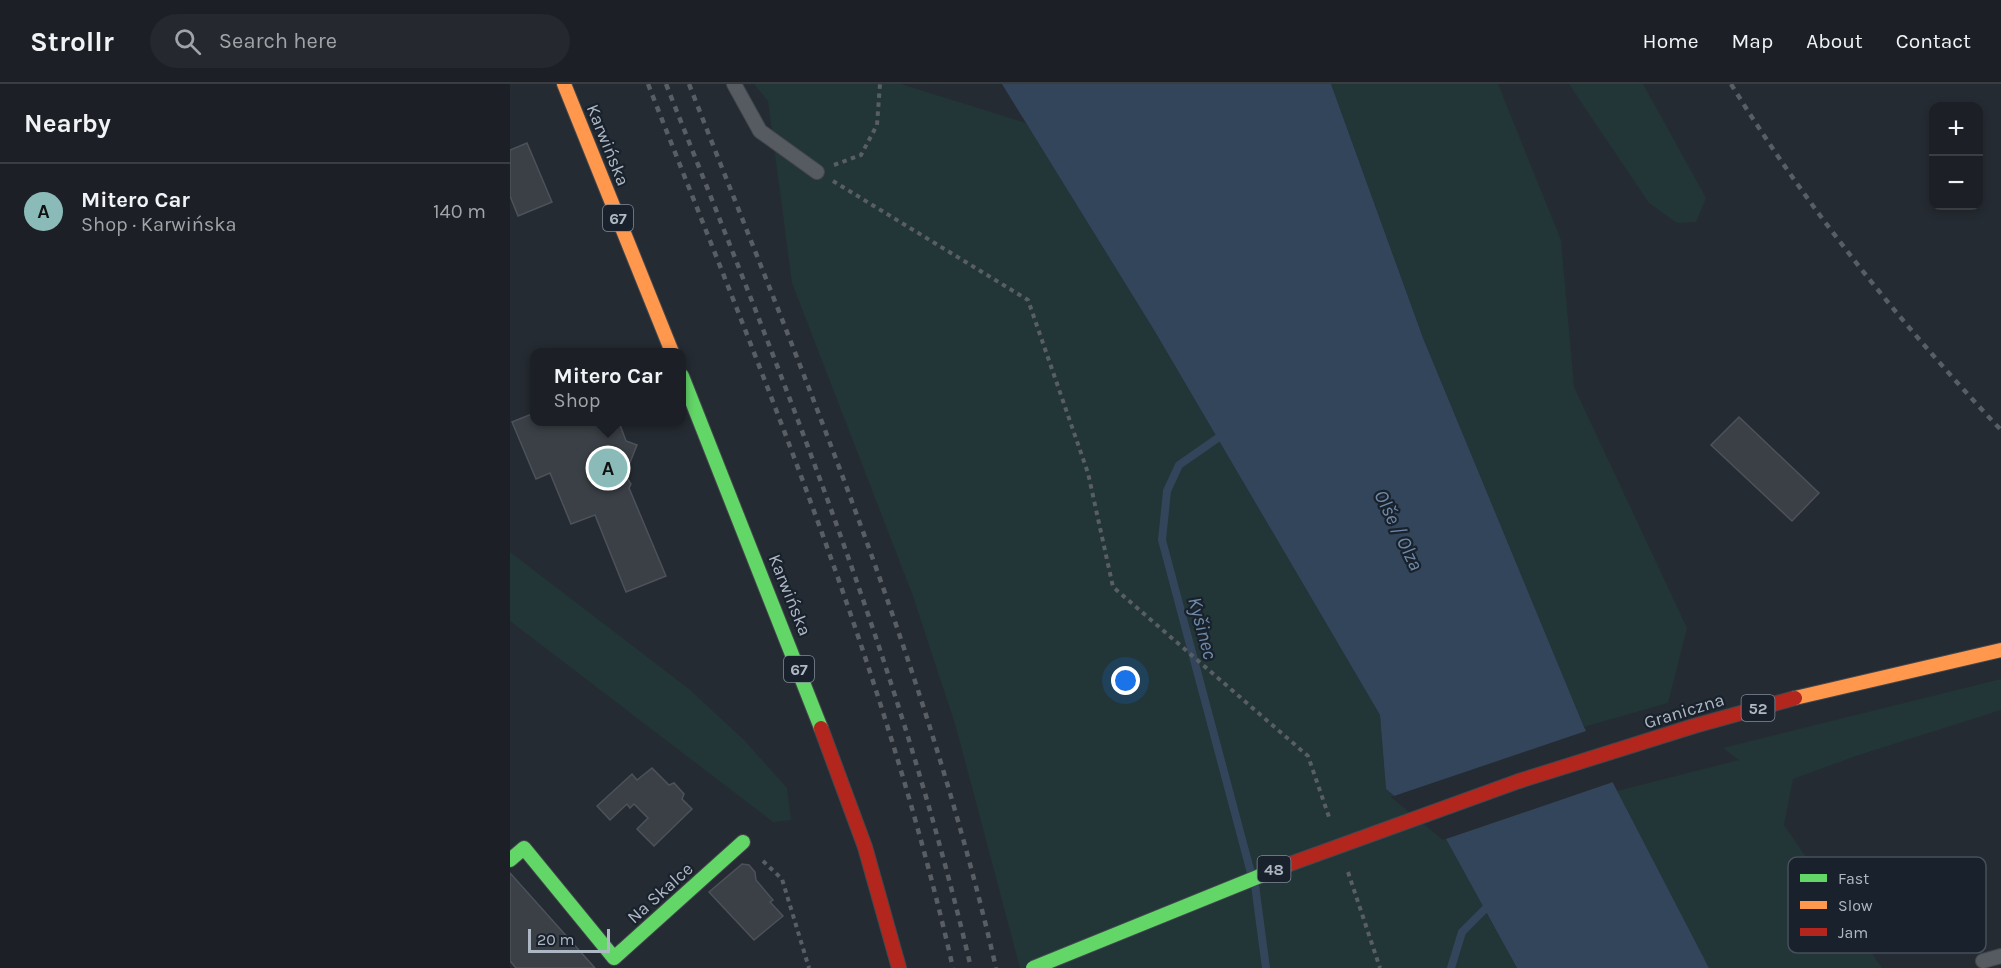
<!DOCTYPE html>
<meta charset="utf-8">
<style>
body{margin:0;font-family:Karla,sans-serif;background:#25282e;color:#f1f3f6}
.controls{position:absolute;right:18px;top:18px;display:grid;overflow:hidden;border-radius:12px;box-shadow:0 3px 9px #0003}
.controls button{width:54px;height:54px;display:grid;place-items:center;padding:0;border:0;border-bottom:2px solid #3a3e43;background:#1c2026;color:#f1f3f6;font:30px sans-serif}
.scale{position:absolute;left:18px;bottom:15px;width:82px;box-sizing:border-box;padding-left:6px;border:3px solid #aeb8c4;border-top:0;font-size:16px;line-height:21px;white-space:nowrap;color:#aeb8c4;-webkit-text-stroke:4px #19222c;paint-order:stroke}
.you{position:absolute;left:616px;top:597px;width:21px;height:21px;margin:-15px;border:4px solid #fff;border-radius:50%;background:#1a73e8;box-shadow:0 0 0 9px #1a73e833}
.badge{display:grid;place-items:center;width:39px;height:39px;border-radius:50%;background:#8bbbb9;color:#111;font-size:20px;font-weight:700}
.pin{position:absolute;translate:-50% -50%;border:3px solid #fff;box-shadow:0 2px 6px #0006}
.popup{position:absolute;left:20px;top:264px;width:156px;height:78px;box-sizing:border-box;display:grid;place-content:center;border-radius:12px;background:#1c2026;filter:drop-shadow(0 2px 4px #0005);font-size:20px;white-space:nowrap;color:#a0a3a7}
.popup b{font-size:22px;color:#f1f3f6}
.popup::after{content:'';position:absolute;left:50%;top:100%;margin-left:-12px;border:12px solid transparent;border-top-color:#1c2026}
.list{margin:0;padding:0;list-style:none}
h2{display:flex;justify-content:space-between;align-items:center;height:78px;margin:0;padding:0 24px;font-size:26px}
h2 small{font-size:20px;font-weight:400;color:#a0a3a7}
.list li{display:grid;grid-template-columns:39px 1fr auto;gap:18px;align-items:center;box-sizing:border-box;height:96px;padding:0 24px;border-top:2px solid #3a3e43}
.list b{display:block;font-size:22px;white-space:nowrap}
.list p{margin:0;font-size:20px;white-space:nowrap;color:#a0a3a7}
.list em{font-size:20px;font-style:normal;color:#a0a3a7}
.icon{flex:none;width:33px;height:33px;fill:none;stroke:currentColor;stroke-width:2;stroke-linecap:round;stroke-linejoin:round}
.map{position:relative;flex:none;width:1491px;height:884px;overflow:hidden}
header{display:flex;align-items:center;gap:36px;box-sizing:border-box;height:84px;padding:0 30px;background:#1c2026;border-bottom:2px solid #3a3e43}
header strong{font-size:28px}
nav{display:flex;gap:33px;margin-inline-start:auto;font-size:21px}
.search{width:420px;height:54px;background:#25282e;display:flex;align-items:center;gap:15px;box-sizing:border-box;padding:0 21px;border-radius:33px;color:#a0a3a7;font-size:22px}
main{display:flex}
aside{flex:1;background:#1c2026}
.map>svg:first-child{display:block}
.green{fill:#223537}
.water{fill:#33455b}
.pier{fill:#252b32}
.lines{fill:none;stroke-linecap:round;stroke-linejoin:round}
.stream{stroke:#33455b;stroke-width:8}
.building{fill:#3a4046;stroke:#4d525a;stroke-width:1.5}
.lane-casing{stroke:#42474c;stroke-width:16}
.fast-casing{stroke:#42474c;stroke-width:16}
.slow-casing{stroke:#42474c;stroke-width:16}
.jam-casing{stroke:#42474c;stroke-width:16}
.path{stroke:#585e64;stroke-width:4;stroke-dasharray:4.5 4.5;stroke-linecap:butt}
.lane{stroke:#565a61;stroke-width:14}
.fast{stroke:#63d668;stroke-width:14}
.slow{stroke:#ff974d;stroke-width:14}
.jam{stroke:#b3261e;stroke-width:14}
.rail{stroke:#595e64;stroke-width:4.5;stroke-dasharray:6 6;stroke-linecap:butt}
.fast-bridge-casing{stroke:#42484f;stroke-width:16;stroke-linecap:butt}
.jam-bridge-casing{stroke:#42484f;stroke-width:16;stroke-linecap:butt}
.fast-bridge{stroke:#63d668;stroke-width:14}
.jam-bridge{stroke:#b3261e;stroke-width:14}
.labels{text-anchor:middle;stroke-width:4.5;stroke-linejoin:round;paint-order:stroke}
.shield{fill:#19222c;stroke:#818b96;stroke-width:1.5}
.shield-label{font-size:16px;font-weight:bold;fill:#aeb8c4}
.street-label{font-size:18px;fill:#aeb8c4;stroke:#19222c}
.water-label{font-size:20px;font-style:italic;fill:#6f8aa9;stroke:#19222c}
.key{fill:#19222c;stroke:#464f5a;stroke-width:1.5}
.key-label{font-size:16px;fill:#aeb8c4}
</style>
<header>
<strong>Strollr</strong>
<div class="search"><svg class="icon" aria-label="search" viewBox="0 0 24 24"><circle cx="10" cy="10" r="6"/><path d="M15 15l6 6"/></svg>Search here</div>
<nav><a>Home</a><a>Map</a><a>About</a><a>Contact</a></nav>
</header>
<main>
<aside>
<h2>Nearby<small></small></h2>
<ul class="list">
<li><span class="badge">A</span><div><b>Mitero Car</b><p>Shop · Karwińska</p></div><em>140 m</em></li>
</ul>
</aside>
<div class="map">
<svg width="1491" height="884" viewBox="0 0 1491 884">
<rect width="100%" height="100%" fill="#252b32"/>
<!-- green -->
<g class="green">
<polygon points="244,0 391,0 516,39 644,246 870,631 876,705 936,755 1007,884 510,884 446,643 403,512 282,199 258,17"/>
<polygon points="821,0 988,0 1051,156 1064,303 1177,544 1158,619 1074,643 913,254"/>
<polygon points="1059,0 1133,0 1196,114 1186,138 1167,139 1139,119"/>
<polygon points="0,468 179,605 234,656 277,704 281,736 263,738 0,537"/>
<polygon points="1491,595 1491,626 1349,671 1283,695 1274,741 1372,884 1199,884 1107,707 1229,676 1213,664"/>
</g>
<!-- water -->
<polygon class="water" points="492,0 821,0 913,254 1074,643 1199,884 1007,884 936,755 876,705 870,631 644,246"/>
<!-- pier -->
<polygon class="pier" points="1079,646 1106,697 933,756 881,713"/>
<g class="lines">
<!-- stream -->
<g class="stream">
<polyline points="715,349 669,381 657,407 652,456 741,789"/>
<polyline points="745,801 756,884"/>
<polyline points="941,884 952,848 982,818"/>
</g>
</g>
<!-- building -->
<g class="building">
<polygon points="17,59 42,118 8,132 0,112 0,66"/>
<polygon points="24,329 24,338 109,338 116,357 127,361 115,391 121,400 119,404 156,492 116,508 85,431 61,440 40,389 26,395 2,338"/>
<polygon points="1229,333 1309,409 1282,437 1201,361"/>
<polygon points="142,684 159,701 164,699 174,710 172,715 182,725 144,762 127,745 138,734 124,720 120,724 117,720 100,736 87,722 122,690 127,696"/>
<polygon points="232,780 239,781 245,788 246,796 263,816 260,818 273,832 244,856 199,808"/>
<polygon points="0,789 85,884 6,884 0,877"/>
</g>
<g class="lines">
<defs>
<g id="lane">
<polyline points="224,0 250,47 307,88"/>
<polyline points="1473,877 1491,872"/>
</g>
<g id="fast">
<polyline points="172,292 311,644"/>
<polyline points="0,776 14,764 104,874 233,758"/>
</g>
<g id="slow">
<polyline points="54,0 162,268"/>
<polyline points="1285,614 1491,566"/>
</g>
<g id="jam">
<polyline points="311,644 355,763 389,884"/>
<polyline points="1009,697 1184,642 1285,614"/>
</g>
</defs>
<!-- lane casing -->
<use href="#lane" class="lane-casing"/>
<!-- fast casing -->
<use href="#fast" class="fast-casing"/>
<!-- slow casing -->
<use href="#slow" class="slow-casing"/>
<!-- jam casing -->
<use href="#jam" class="jam-casing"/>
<!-- path -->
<g class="path">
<polyline points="324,81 351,71 367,41 370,0"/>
<polyline points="323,97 518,216 578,389 603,503 798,672 819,733"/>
<polyline points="253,777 272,795 299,884"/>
<polyline points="838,788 870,884"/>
</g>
<!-- lane -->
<use href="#lane" class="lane"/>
<!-- fast -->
<use href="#fast" class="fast"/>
<!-- slow -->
<use href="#slow" class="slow"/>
<!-- jam -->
<use href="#jam" class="jam"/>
<!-- rail -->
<g class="rail">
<path d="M138 0C252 290 374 579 443 884"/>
<path d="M156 0C271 290 390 579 461 884"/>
<path d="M179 0C293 291 416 579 486 884"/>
<path d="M1221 0C1298 125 1390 239 1491 346"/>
</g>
<defs>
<polyline id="fast-bridge" points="523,884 777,781"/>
<polyline id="jam-bridge" points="777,781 1009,697"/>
</defs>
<!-- fast-bridge casing -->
<use href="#fast-bridge" class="fast-bridge-casing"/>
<!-- jam-bridge casing -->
<use href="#jam-bridge" class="jam-bridge-casing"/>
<!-- fast-bridge -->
<use href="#fast-bridge" class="fast-bridge"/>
<!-- jam-bridge -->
<use href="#jam-bridge" class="jam-bridge"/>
</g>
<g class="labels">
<!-- shield labels -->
<g class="shield">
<rect x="93" y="121" width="30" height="26" rx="4.5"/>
<rect x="274" y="572" width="30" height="26" rx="4.5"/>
<rect x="1231.5" y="611" width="33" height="26" rx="4.5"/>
<rect x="747.5" y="772" width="33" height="26" rx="4.5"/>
</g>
<g class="shield-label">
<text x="108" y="140">67</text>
<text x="289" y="591">67</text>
<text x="1248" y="630">52</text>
<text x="764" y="791">48</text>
</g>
<!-- street labels -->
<g class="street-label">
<text transform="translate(98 61) rotate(68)" y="6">Karwińska</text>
<text transform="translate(280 511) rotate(68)" y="6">Karwińska</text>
<text transform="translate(1174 627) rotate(-17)" y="6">Graniczna</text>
<text transform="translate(150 809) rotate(-42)" y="6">Na Skalce</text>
</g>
<!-- water labels -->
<g class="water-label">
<text transform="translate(889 446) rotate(64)" y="7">Olše / Olza</text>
<text transform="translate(693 544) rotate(75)" y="7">Kyšinec</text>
</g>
</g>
<!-- legend -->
<rect x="1278" y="773" width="198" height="96" rx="9" class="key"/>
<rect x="1290" y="790" width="27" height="8" fill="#63d668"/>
<rect x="1290" y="817" width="27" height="8" fill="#ff974d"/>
<rect x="1290" y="844" width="27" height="8" fill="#b3261e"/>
<g class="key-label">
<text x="1328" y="800">Fast</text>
<text x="1328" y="827">Slow</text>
<text x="1328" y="854">Jam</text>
</g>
</svg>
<div class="controls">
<button>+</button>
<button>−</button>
</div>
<div class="scale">20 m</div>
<div class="you"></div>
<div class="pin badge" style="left:98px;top:384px">A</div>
<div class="popup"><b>Mitero Car</b>Shop</div>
</div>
</main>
